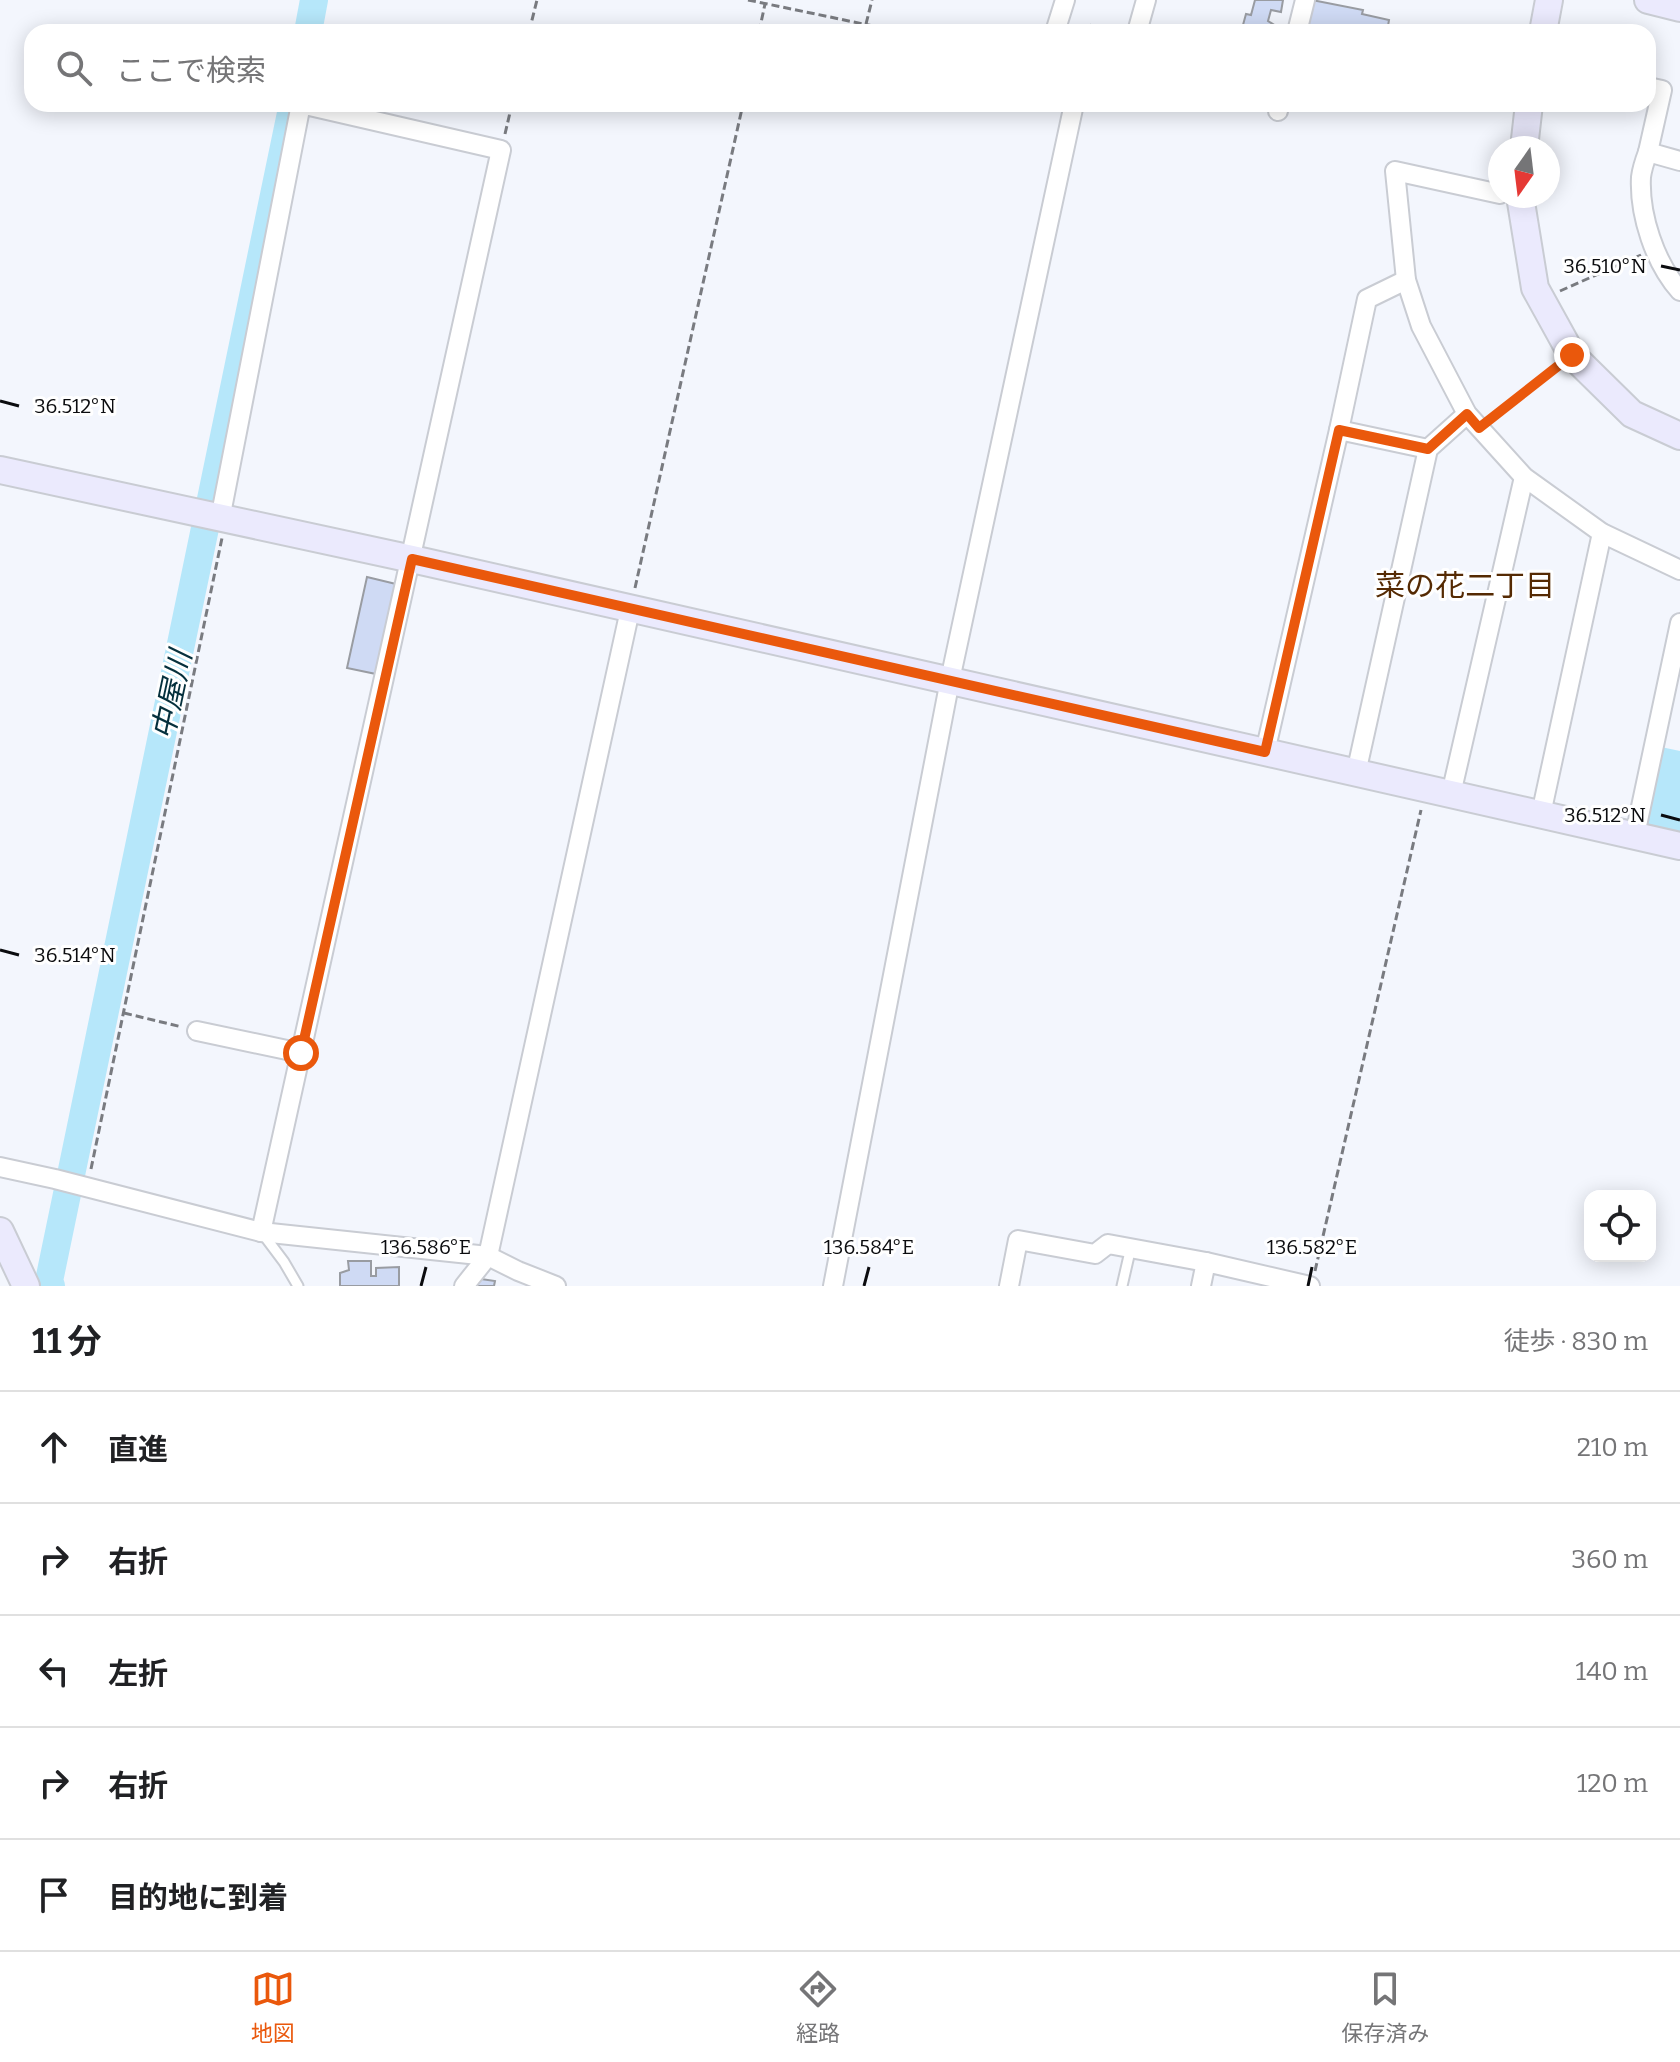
<!DOCTYPE html>
<html lang="ja">
<meta charset="utf-8">
<style>
body{margin:0;font-family:Bitter,"Noto Sans JP",serif;background:#f2f2f2;color:#202124}
.controls{position:absolute;right:24px;bottom:24px;display:grid;overflow:hidden;border-radius:16px;box-shadow:0 4px 20px #0003}
.controls button{width:72px;height:72px;display:grid;place-items:center;padding:0;border:0;border-bottom:2px solid #e0e0e0;background:#fff;color:#202124;font:40px sans-serif}
.compass{position:absolute;left:1488px;top:136px;width:72px;height:72px;border-radius:50%;background:#fff;box-shadow:0 4px 20px #0003;rotate:194deg}
.stop{position:absolute;width:24px;height:24px;margin:-18px;border:6px solid #ea580c;border-radius:50%;background:#fff}
.stop.end{background:#ea580c;border-color:#fff;box-shadow:0 2px 8px #0008}
.list{margin:0;padding:0;list-style:none}
h2{display:flex;justify-content:space-between;align-items:center;height:104px;margin:0;padding:0 32px;font-size:34px}
h2 small{font-size:26px;font-weight:400;color:#757577}
.list li{display:grid;grid-template-columns:52px 1fr auto;gap:24px;align-items:center;box-sizing:border-box;height:112px;padding:0 32px;border-top:2px solid #e0e0e0}
.list b{display:block;font-size:30px;white-space:nowrap}
.list em{font-size:26px;font-style:normal;color:#757577}
.icon{flex:none;width:44px;height:44px;fill:none;stroke:currentColor;stroke-width:2;stroke-linecap:round;stroke-linejoin:round}
.map{position:relative;flex:none;width:1680px;height:1286px;overflow:hidden}
.search{position:absolute;background:#fff;box-shadow:0 4px 20px #0003;left:24px;right:24px;top:24px;height:88px;display:flex;align-items:center;gap:20px;box-sizing:border-box;padding:0 28px;border-radius:24px;color:#757577;font-size:30px}
.sheet{height:664px;background:#fff}
nav{display:flex;justify-content:space-around;align-items:center;box-sizing:border-box;height:112px;border-top:2px solid #e0e0e0;background:#fff;font-size:22px;color:#757577}
nav a{display:grid;justify-items:center;gap:4px}
nav .on{color:#ea580c}
.map>svg:first-child{display:block}
.water{fill:#b6e7fa}
.lines{fill:none;stroke-linecap:round;stroke-linejoin:round}
.river{stroke:#b6e7fa;stroke-width:28}
.building{fill:#cfdaf4;stroke:#999ca2;stroke-width:2}
.lane-casing{stroke:#c9ccd3;stroke-width:13}
.street-casing{stroke:#c9ccd3;stroke-width:22}
.secondary-casing{stroke:#c9ccd3;stroke-width:30}
.path{stroke:#797b80;stroke-width:3;stroke-dasharray:8 4;stroke-linecap:butt}
.lane{stroke:#fff;stroke-width:9}
.street{stroke:#fff;stroke-width:18}
.secondary{stroke:#ebeafd;stroke-width:26}
.route{stroke:#ea580c;stroke-width:10}
.ticks{fill:none;stroke:#0b0c0f;stroke-width:3}
.labels{text-anchor:middle;stroke-width:6;stroke-linejoin:round;paint-order:stroke}
.neighbourhood-label{font-size:30px;fill:#552a03;stroke:#fff}
.water-label{font-size:30px;font-style:italic;fill:#05303d;stroke:#fff}
.ticks-label{font-size:20px;text-anchor:middle;fill:#0b0c0f;stroke:#fff;stroke-width:6;stroke-linejoin:round;paint-order:stroke}
</style>
<div class="map">
<svg width="1680" height="1286" viewBox="0 0 1680 1286">
<rect width="100%" height="100%" fill="#f3f6fd"/>
<!-- water -->
<polygon class="water" points="1661,747 1680,751 1680,834 1649,827 1643,821"/>
<g class="lines">
<!-- river -->
<g class="river">
<polyline points="308,32 314,0"/>
<polyline points="51,1286 49,1281 291,113"/>
</g>
</g>
<!-- building -->
<g class="building">
<polygon points="1255,0 1283,0 1281,12 1271,10 1268,21 1276,26 1275,32 1247,32 1248,26 1243,25 1246,14 1251,15"/>
<polygon points="1312,0 1363,10 1362,14 1389,20 1387,32 1338,32 1307,25"/>
<polygon points="1091,25 1106,28 1105,32 1080,32 1081,27 1090,29"/>
<polygon points="367,577 396,584 376,674 347,668"/>
<polygon points="348,1261 371,1261 371,1276 376,1276 376,1268 399,1267 399,1286 340,1286 340,1273 349,1270"/>
<polygon points="481,1279 495,1281 494,1286 475,1286"/>
</g>
<g class="lines">
<defs>
<g id="lane">
<polyline points="263,1234 284,1262 298,1286"/>
<polyline points="1122,1286 1131,1247"/>
</g>
<g id="street">
<polyline points="1055,32 1065,0"/>
<polyline points="1137,32 1146,0"/>
<polyline points="1297,32 1305,0"/>
<polyline points="1648,87 1662,90 1648,152 1680,161"/>
<polyline points="1278,111 1279,104"/>
<path d="M1648 152C1645 160 1642 169 1641 177 1639 215 1655 263 1680 291"/>
<polyline points="1500,194 1395,171 1406,280 1421,326 1467,414 1524,477 1602,533 1680,570"/>
<polyline points="1339,430 1367,299 1406,280"/>
<polyline points="220,519 301,104 501,150 261,1232"/>
<polyline points="1265,752 1339,430 1428,449"/>
<polyline points="1356,773 1428,449 1467,414"/>
<polyline points="1451,794 1524,477"/>
<polyline points="1541,814 1602,533"/>
<polyline points="1635,835 1680,623"/>
<polyline points="197,1031 301,1053"/>
<polyline points="0,1167 55,1179 261,1232 488,1256 518,1271 556,1286"/>
<polyline points="464,1286 488,1256 630,610"/>
<polyline points="833,1286 950,680 1074,104"/>
<polyline points="1009,1286 1018,1240 1095,1254 1108,1244 1206,1262"/>
<polyline points="1201,1286 1206,1262 1310,1286"/>
</g>
<g id="secondary">
<polyline points="1648,0 1680,8"/>
<polyline points="1543,32 1549,0"/>
<polyline points="1524,148 1529,104"/>
<polyline points="1520,196 1535,288 1572,355 1632,414 1680,436"/>
<polyline points="0,470 412,559 1680,846"/>
<polyline points="0,1231 26,1286"/>
</g>
</defs>
<!-- lane casing -->
<use href="#lane" class="lane-casing"/>
<!-- street casing -->
<use href="#street" class="street-casing"/>
<!-- secondary casing -->
<use href="#secondary" class="secondary-casing"/>
<!-- path -->
<g class="path">
<polyline points="748,0 902,32"/>
<polyline points="866,24 872,0"/>
<polyline points="529,32 537,0"/>
<polyline points="759,32 765,4"/>
<polyline points="1244,104 1262,108"/>
<polyline points="505,134 512,104"/>
<polyline points="1560,291 1641,255"/>
<polyline points="1492,418 1555,368"/>
<polyline points="635,588 743,104"/>
<polyline points="124,1013 182,1027"/>
<polyline points="91,1169 222,538"/>
<polyline points="1315,1271 1421,810"/>
</g>
<!-- lane -->
<use href="#lane" class="lane"/>
<!-- street -->
<use href="#street" class="street"/>
<!-- secondary -->
<use href="#secondary" class="secondary"/>
</g>
<g class="lines">
<!-- route -->
<polyline class="route" points="301,1053 412,559 1265,752 1339,430 1428,449 1467,414 1479,428 1572,355"/>
</g>
<!-- ticks -->
<path class="ticks" d="M1661 266 1680 270M0 401 19 406M1661 815 1680 820M0 950 19 955M421 1286 426 1267M864 1286 869 1267M1308 1286 1312 1267"/>
<g class="labels">
<!-- neighbourhood labels -->
<g class="neighbourhood-label">
<text x="1465" y="596">菜の花二丁目</text>
</g>
<!-- water labels -->
<g class="water-label">
<text transform="translate(172 695) rotate(-78)" y="10">中屋川</text>
</g>
</g>
<g class="ticks-label">
<text x="1605" y="273">36.510°N</text>
<text x="75" y="413">36.512°N</text>
<text x="1605" y="822">36.512°N</text>
<text x="75" y="962">36.514°N</text>
<text x="426" y="1254">136.586°E</text>
<text x="869" y="1254">136.584°E</text>
<text x="1312" y="1254">136.582°E</text>
</g>
</svg>
<div class="controls">
<button><svg class="icon" aria-label="locate" viewBox="0 0 24 24"><circle cx="12" cy="12" r="6"/><path d="M12 2v4M12 18v4M2 12h4M18 12h4"/></svg></button>
</div>
<svg class="compass" viewBox="-18 -18 36 36"><path d="M0-13l5 13h-10z" fill="#e53935"/><path d="M0 13l5-13h-10z" fill="#757577"/></svg>
<div class="stop" style="left:301px;top:1053px"></div>
<div class="stop end" style="left:1572px;top:355px"></div>
<div class="search"><svg class="icon" aria-label="search" viewBox="0 0 24 24"><circle cx="10" cy="10" r="6"/><path d="M15 15l6 6"/></svg>ここで検索</div>
</div>
<section class="sheet">
<h2>11 分<small>徒歩 · 830 m</small></h2>
<ul class="list">
<li><svg class="icon" aria-label="ahead" viewBox="0 0 24 24"><path d="M12 20V5M6 11l6-6 6 6"/></svg><div><b>直進</b></div><em>210 m</em></li>
<li><svg class="icon" aria-label="right" viewBox="0 0 24 24"><path d="M7 20v-9h11M14 6l5 5-5 5"/></svg><div><b>右折</b></div><em>360 m</em></li>
<li><svg class="icon" aria-label="left" viewBox="0 0 24 24"><path d="M17 20v-9H6M10 6l-5 5 5 5"/></svg><div><b>左折</b></div><em>140 m</em></li>
<li><svg class="icon" aria-label="right" viewBox="0 0 24 24"><path d="M7 20v-9h11M14 6l5 5-5 5"/></svg><div><b>右折</b></div><em>120 m</em></li>
<li><svg class="icon" aria-label="arrive" viewBox="0 0 24 24"><path d="M6 21V4h12l-3 4 3 4H6"/></svg><div><b>目的地に到着</b></div></li>
</ul>
</section>
<nav>
<a class="on"><svg class="icon" aria-label="map" viewBox="0 0 24 24"><path d="M3 6l6-2 6 2 6-2v14l-6 2-6-2-6 2zM9 4v14M15 6v14"/></svg>地図</a>
<a><svg class="icon" aria-label="directions" viewBox="0 0 24 24"><path d="M12 3l9 9-9 9-9-9zM9 14v-3h6M13 9l2 2-2 2"/></svg>経路</a>
<a><svg class="icon" aria-label="saved" viewBox="0 0 24 24"><path d="M7 4h10v16l-5-4-5 4z"/></svg>保存済み</a>
</nav>
